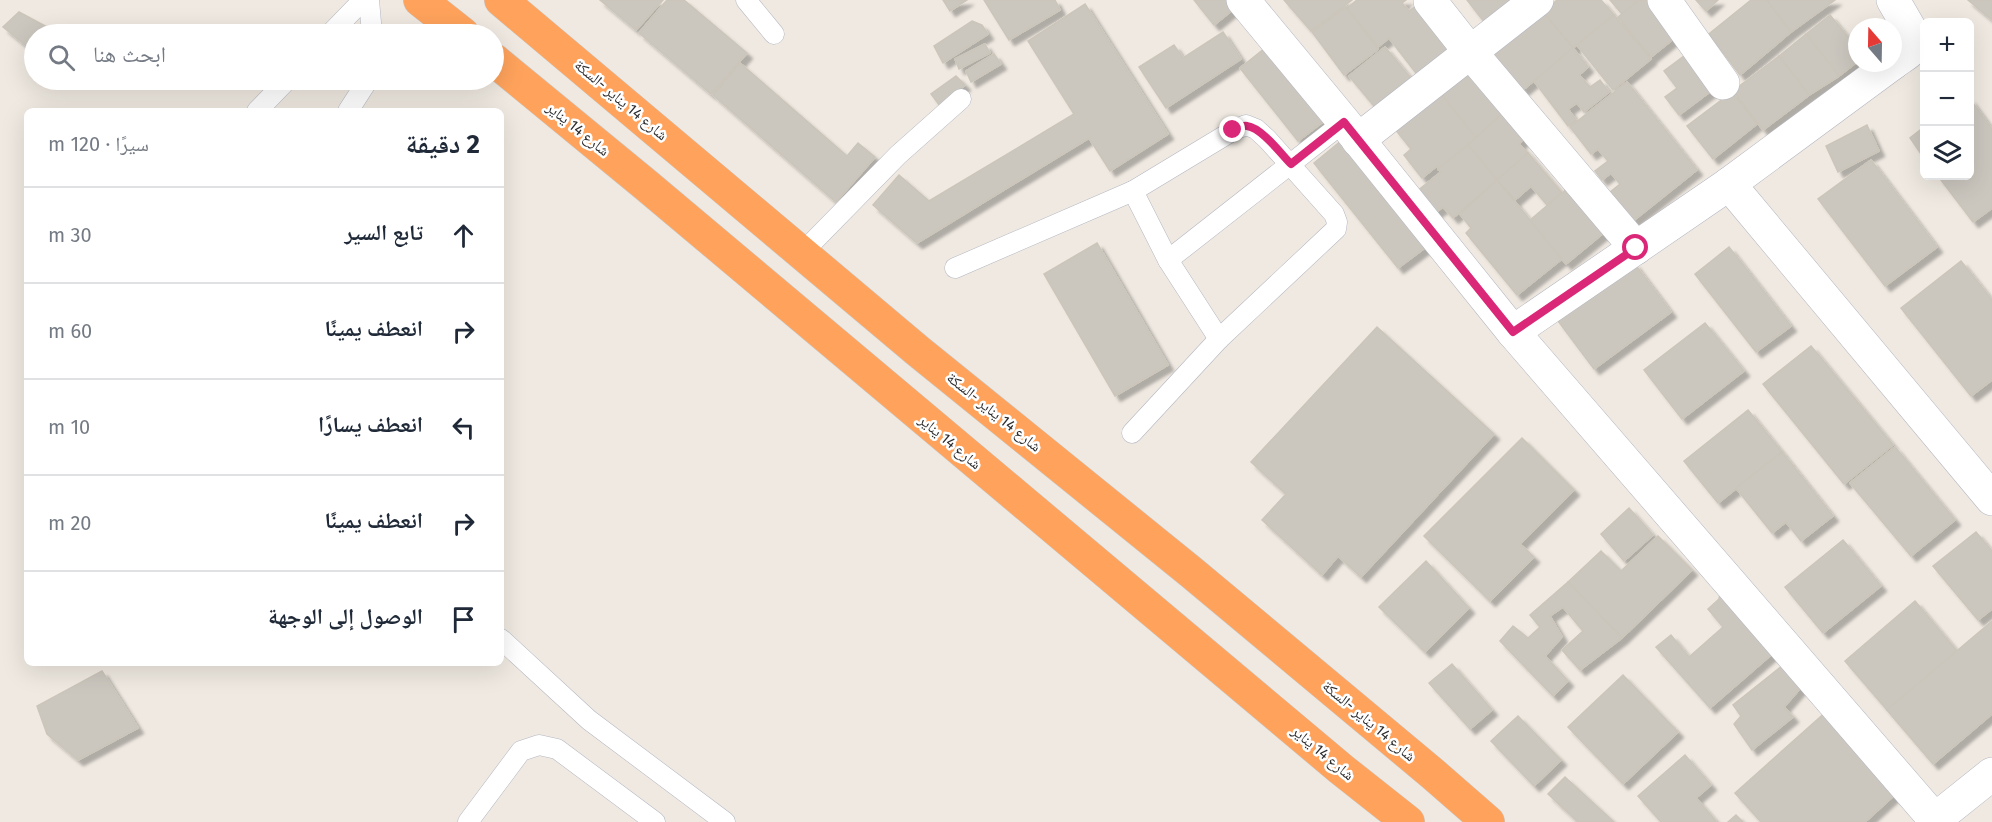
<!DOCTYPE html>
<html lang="ar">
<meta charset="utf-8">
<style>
body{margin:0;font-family:"Fira Sans","Noto Naskh Arabic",sans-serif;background:#f6f6f7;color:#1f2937;direction:rtl}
.controls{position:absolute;right:18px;top:18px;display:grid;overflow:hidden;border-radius:9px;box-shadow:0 6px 24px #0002}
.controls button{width:54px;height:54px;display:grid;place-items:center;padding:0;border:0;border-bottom:2px solid #e0e1e3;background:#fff;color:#1f2937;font:30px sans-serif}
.compass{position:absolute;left:1848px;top:18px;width:54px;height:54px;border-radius:50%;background:#fff;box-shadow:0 6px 24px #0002;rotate:340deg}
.stop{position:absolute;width:18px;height:18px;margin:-14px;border:4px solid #db2777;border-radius:50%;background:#fff}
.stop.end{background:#db2777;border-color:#fff;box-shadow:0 2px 6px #0008}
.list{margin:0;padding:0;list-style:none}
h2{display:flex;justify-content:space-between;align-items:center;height:78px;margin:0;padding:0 24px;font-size:26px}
h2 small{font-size:20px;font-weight:400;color:#747a83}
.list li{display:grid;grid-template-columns:39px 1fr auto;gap:18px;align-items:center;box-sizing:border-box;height:96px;padding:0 24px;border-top:2px solid #e0e1e3}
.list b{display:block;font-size:22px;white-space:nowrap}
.list em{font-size:20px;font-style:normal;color:#747a83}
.icon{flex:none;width:33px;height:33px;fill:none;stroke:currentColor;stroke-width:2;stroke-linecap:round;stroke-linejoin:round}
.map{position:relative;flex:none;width:1992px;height:822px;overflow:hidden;direction:ltr}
.search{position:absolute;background:#fff;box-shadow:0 6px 24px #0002;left:24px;top:24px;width:480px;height:66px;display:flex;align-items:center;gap:15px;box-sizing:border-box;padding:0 21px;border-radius:33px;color:#747a83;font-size:22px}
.panel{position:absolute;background:#fff;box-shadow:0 6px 24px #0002;left:24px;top:108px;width:480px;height:558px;border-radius:9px;direction:rtl}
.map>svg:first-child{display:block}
.building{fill:#cbc7bf;stroke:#cbc5ba;stroke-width:1.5;filter:url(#shadow)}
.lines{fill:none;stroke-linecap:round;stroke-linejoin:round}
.lane-casing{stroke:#b4b7c1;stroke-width:21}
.street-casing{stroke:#b4b7c1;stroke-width:34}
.secondary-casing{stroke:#b4b7c1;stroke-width:34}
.highway-casing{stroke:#c9c9c9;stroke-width:34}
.lane{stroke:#fff;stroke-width:20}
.street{stroke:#fff;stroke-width:33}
.secondary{stroke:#fff;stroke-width:33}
.highway{stroke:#ffa35c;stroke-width:33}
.route{stroke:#db2777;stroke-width:8}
.labels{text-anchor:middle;stroke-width:5;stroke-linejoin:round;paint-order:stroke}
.street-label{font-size:15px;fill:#2e2e2e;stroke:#fff}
</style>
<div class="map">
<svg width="1992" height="822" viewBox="0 0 1992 822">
<defs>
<filter id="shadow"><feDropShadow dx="5.5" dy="5.5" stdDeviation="1.5" flood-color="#0004"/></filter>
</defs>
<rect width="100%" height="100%" fill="#efe9e1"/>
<!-- building -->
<g class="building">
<polygon points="600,0 663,0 636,30"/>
<polygon points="667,0 684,0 747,53 711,94 639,33"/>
<polygon points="943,0 967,0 950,11"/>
<polygon points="984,0 1055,0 1060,10 1009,40"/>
<polygon points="1194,0 1228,0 1235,8 1214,25"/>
<polygon points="1284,0 1352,0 1311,31"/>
<polygon points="1357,0 1406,0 1402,3 1409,11 1421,2 1456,49 1419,77 1389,38 1378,47 1347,8"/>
<polygon points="1467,0 1515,0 1485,23"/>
<polygon points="1557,0 1601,0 1614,15 1573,48 1543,12"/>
<polygon points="1610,0 1639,0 1622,14"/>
<polygon points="1639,0 1653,0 1681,33 1651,57 1618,17"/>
<polygon points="1696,0 1718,0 1706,11"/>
<polygon points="1751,0 1767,0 1791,32 1740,75 1709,34"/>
<polygon points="1767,0 1835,0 1791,32"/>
<polygon points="1968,0 1992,0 1992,20"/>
<polygon points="1085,4 1168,134 1110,171 1089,138 917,243 873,205 899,175 929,201 1074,114 1028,41"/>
<polygon points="1346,7 1378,49 1344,75 1312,32"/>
<polygon points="19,12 60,34 34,34 34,52 3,27"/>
<polygon points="1543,12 1573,48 1523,90 1488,48"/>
<polygon points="1614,15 1651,59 1613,90 1577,45"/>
<polygon points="1830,15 1857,48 1857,62 1839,76 1806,34"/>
<polygon points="972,21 982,25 988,34 943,63 934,46"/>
<polygon points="1223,32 1241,59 1166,108 1139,67 1174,45 1183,58"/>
<polygon points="1806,34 1839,76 1809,95 1779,56"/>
<polygon points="985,44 990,53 959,69 955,59"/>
<polygon points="1385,47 1414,82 1378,111 1349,76"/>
<polygon points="1265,48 1324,121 1298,141 1240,68"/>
<polygon points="1573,48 1588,67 1579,75 1590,87 1600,80 1609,92 1584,112 1577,103 1568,109 1576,120 1568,126 1534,81"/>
<polygon points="1692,50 1719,85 1679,115 1665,97 1677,88 1664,71"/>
<polygon points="994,54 1001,64 971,82 966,71"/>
<polygon points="1779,56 1809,95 1763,130 1733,91"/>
<polygon points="740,63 847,156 858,143 875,157 836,202 713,95"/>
<polygon points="1469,72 1504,112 1476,138 1440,93"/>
<polygon points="956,76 965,85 940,106 931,94"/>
<polygon points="1627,82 1697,170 1633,221 1610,192 1620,184 1611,173 1602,180 1595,171 1608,161 1598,149 1591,154 1570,127"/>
<polygon points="1732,92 1757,124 1713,159 1687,126"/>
<polygon points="1440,93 1476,138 1438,169 1437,166 1422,178 1404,155 1411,149 1395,129"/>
<polygon points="1970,99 1992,129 1992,208 1973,222 1938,176 1970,176"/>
<polygon points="1504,112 1526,137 1519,144 1528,153 1497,180 1468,145"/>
<polygon points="1867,125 1879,151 1838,172 1826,146"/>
<polygon points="1924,127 1924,158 1910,138"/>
<polygon points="1342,140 1426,247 1398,268 1314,163"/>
<polygon points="1468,145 1497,180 1453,218 1443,207 1435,213 1417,191 1441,172 1438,169"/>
<polygon points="1528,153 1562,193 1547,205 1531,186 1515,200 1497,180"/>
<polygon points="1871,160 1937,247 1885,286 1818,199"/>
<polygon points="1497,180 1562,259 1517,295 1466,233 1471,228 1460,214"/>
<polygon points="1569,187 1606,231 1566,264 1530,220"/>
<polygon points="1097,243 1168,365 1115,396 1044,274"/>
<polygon points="1729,247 1791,326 1756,352 1695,274"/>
<polygon points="1961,261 1992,300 1992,380 1971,396 1901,308"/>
<polygon points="1634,263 1671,312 1594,369 1558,321"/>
<polygon points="1705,323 1744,371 1682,419 1644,370"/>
<polygon points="1377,327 1494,434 1361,577 1338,556 1322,575 1262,520 1286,494 1251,462"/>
<polygon points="1811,346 1893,445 1844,484 1763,384"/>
<polygon points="1748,410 1782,452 1718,503 1684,461"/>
<polygon points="1522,438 1574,490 1520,544 1534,557 1490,601 1424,536"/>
<polygon points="1895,447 1955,520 1911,556 1850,483"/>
<polygon points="1782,452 1833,516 1801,541 1786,522 1772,533 1736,488"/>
<polygon points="1629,508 1653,535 1624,561 1601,534"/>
<polygon points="1976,532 1992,551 1992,609 1978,620 1933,566"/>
<polygon points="1658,536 1692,570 1622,638 1568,582 1601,551 1621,571"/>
<polygon points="1843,540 1881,586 1823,633 1785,587"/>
<polygon points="1426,561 1469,608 1425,652 1379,607"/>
<polygon points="1568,582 1622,638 1580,670 1562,650 1583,631 1563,607 1550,616 1562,637 1545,656 1568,681 1553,696 1500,641 1513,626 1528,638 1540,627 1530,615"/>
<polygon points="1720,594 1779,648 1710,708 1656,647 1671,635 1689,657 1723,627 1708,609 1719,599"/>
<polygon points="1915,601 1957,651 1887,710 1845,661"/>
<polygon points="1992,621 1992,714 1933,764 1887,710"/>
<polygon points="1452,664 1492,710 1470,729 1429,683"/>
<polygon points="1782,666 1804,684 1784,707 1793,717 1752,750 1734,724 1741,716 1733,705"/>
<polygon points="102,671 138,728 78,760 47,734 37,706"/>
<polygon points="1623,675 1678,732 1623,784 1568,727"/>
<polygon points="1828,710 1900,790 1865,822 1761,822 1735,793"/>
<polygon points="1518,716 1561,760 1534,786 1491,741"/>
<polygon points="1685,755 1711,785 1696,798 1716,821 1715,822 1661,822 1638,796"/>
<polygon points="1565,777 1614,822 1578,822 1548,794"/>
<polygon points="1736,815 1743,822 1728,822"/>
</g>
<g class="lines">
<defs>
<g id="lane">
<polyline points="369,0 372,34"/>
<polyline points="746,0 774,34"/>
<polyline points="330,34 363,0"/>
<polyline points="257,111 287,80"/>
<polyline points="348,111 368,80"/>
<polygon points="1246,125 1256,129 1267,139 1334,214 1337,222 1336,229 1219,339 1168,260 1133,191 1234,130"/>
<polyline points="801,254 898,155 961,99"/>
<polyline points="1168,260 1344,122"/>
<polyline points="955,268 1133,191"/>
<polyline points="1132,433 1219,339"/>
<polyline points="501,639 589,720 725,822"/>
<polyline points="468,822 521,751 539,745 557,749 655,822"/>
</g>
<g id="street">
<polyline points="1243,0 1344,122 1513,332 1937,822"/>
<polyline points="1664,0 1723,83"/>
<path d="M1893 0 1915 38C1917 50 1902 56 1893 63"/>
<polyline points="1430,1 1471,53 1636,248"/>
<polyline points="1358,140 1537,0"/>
<polyline points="1729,184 1992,499"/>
<polyline points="1513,332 1729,184 1893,63"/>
</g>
<polyline id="secondary" points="1932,822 1992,774"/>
<g id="highway">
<polyline points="420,0 463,34"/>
<polyline points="501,0 918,351 1191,572 1433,774 1488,822"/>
<polyline points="494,60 646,185 1341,769 1408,822"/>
</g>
</defs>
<!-- lane casing -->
<use href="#lane" class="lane-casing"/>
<!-- street casing -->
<use href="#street" class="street-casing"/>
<!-- secondary casing -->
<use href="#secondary" class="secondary-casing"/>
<!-- highway casing -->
<use href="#highway" class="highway-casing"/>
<!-- lane -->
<use href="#lane" class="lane"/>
<!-- street -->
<use href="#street" class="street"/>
<!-- secondary -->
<use href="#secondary" class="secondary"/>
<!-- highway -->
<use href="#highway" class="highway"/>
</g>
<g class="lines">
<!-- route -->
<path class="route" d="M1233 130C1237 128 1243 125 1247 126 1262 128 1281 154 1291 164L1344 122 1513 332 1636 248"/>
</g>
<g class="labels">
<!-- street labels -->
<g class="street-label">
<text transform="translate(621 100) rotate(40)" y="5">شارع 14 يناير -السكة</text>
<text transform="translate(578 129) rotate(39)" y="5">شارع 14 يناير</text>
<text transform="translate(994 412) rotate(39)" y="5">شارع 14 يناير -السكة</text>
<text transform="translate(950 442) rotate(40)" y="5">شارع 14 يناير</text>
<text transform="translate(1369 721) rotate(40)" y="5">شارع 14 يناير -السكة</text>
<text transform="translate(1323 753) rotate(40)" y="5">شارع 14 يناير</text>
</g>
</g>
</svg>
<div class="controls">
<button>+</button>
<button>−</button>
<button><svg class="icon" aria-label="layers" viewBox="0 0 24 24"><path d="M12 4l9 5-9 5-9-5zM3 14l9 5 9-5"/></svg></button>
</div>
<svg class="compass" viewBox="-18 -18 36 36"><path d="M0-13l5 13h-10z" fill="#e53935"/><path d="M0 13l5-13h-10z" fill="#747a83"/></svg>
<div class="stop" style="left:1636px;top:248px"></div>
<div class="stop end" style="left:1233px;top:130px"></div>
<div class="search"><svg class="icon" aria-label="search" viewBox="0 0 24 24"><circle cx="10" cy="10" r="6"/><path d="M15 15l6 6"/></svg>ابحث هنا</div>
<section class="panel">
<h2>2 دقيقة<small>سيرًا · 120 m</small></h2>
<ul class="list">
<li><svg class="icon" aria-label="ahead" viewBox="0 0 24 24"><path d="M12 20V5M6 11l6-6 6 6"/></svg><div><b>تابع السير</b></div><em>30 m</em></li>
<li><svg class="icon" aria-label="right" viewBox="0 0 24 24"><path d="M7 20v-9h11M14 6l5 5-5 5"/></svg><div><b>انعطف يمينًا</b></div><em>60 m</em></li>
<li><svg class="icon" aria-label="left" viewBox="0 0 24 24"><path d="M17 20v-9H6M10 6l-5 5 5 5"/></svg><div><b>انعطف يسارًا</b></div><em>10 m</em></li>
<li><svg class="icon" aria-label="right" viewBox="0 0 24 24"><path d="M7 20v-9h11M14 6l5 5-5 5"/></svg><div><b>انعطف يمينًا</b></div><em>20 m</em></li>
<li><svg class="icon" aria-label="arrive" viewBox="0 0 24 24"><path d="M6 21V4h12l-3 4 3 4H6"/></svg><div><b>الوصول إلى الوجهة</b></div></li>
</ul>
</section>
</div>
